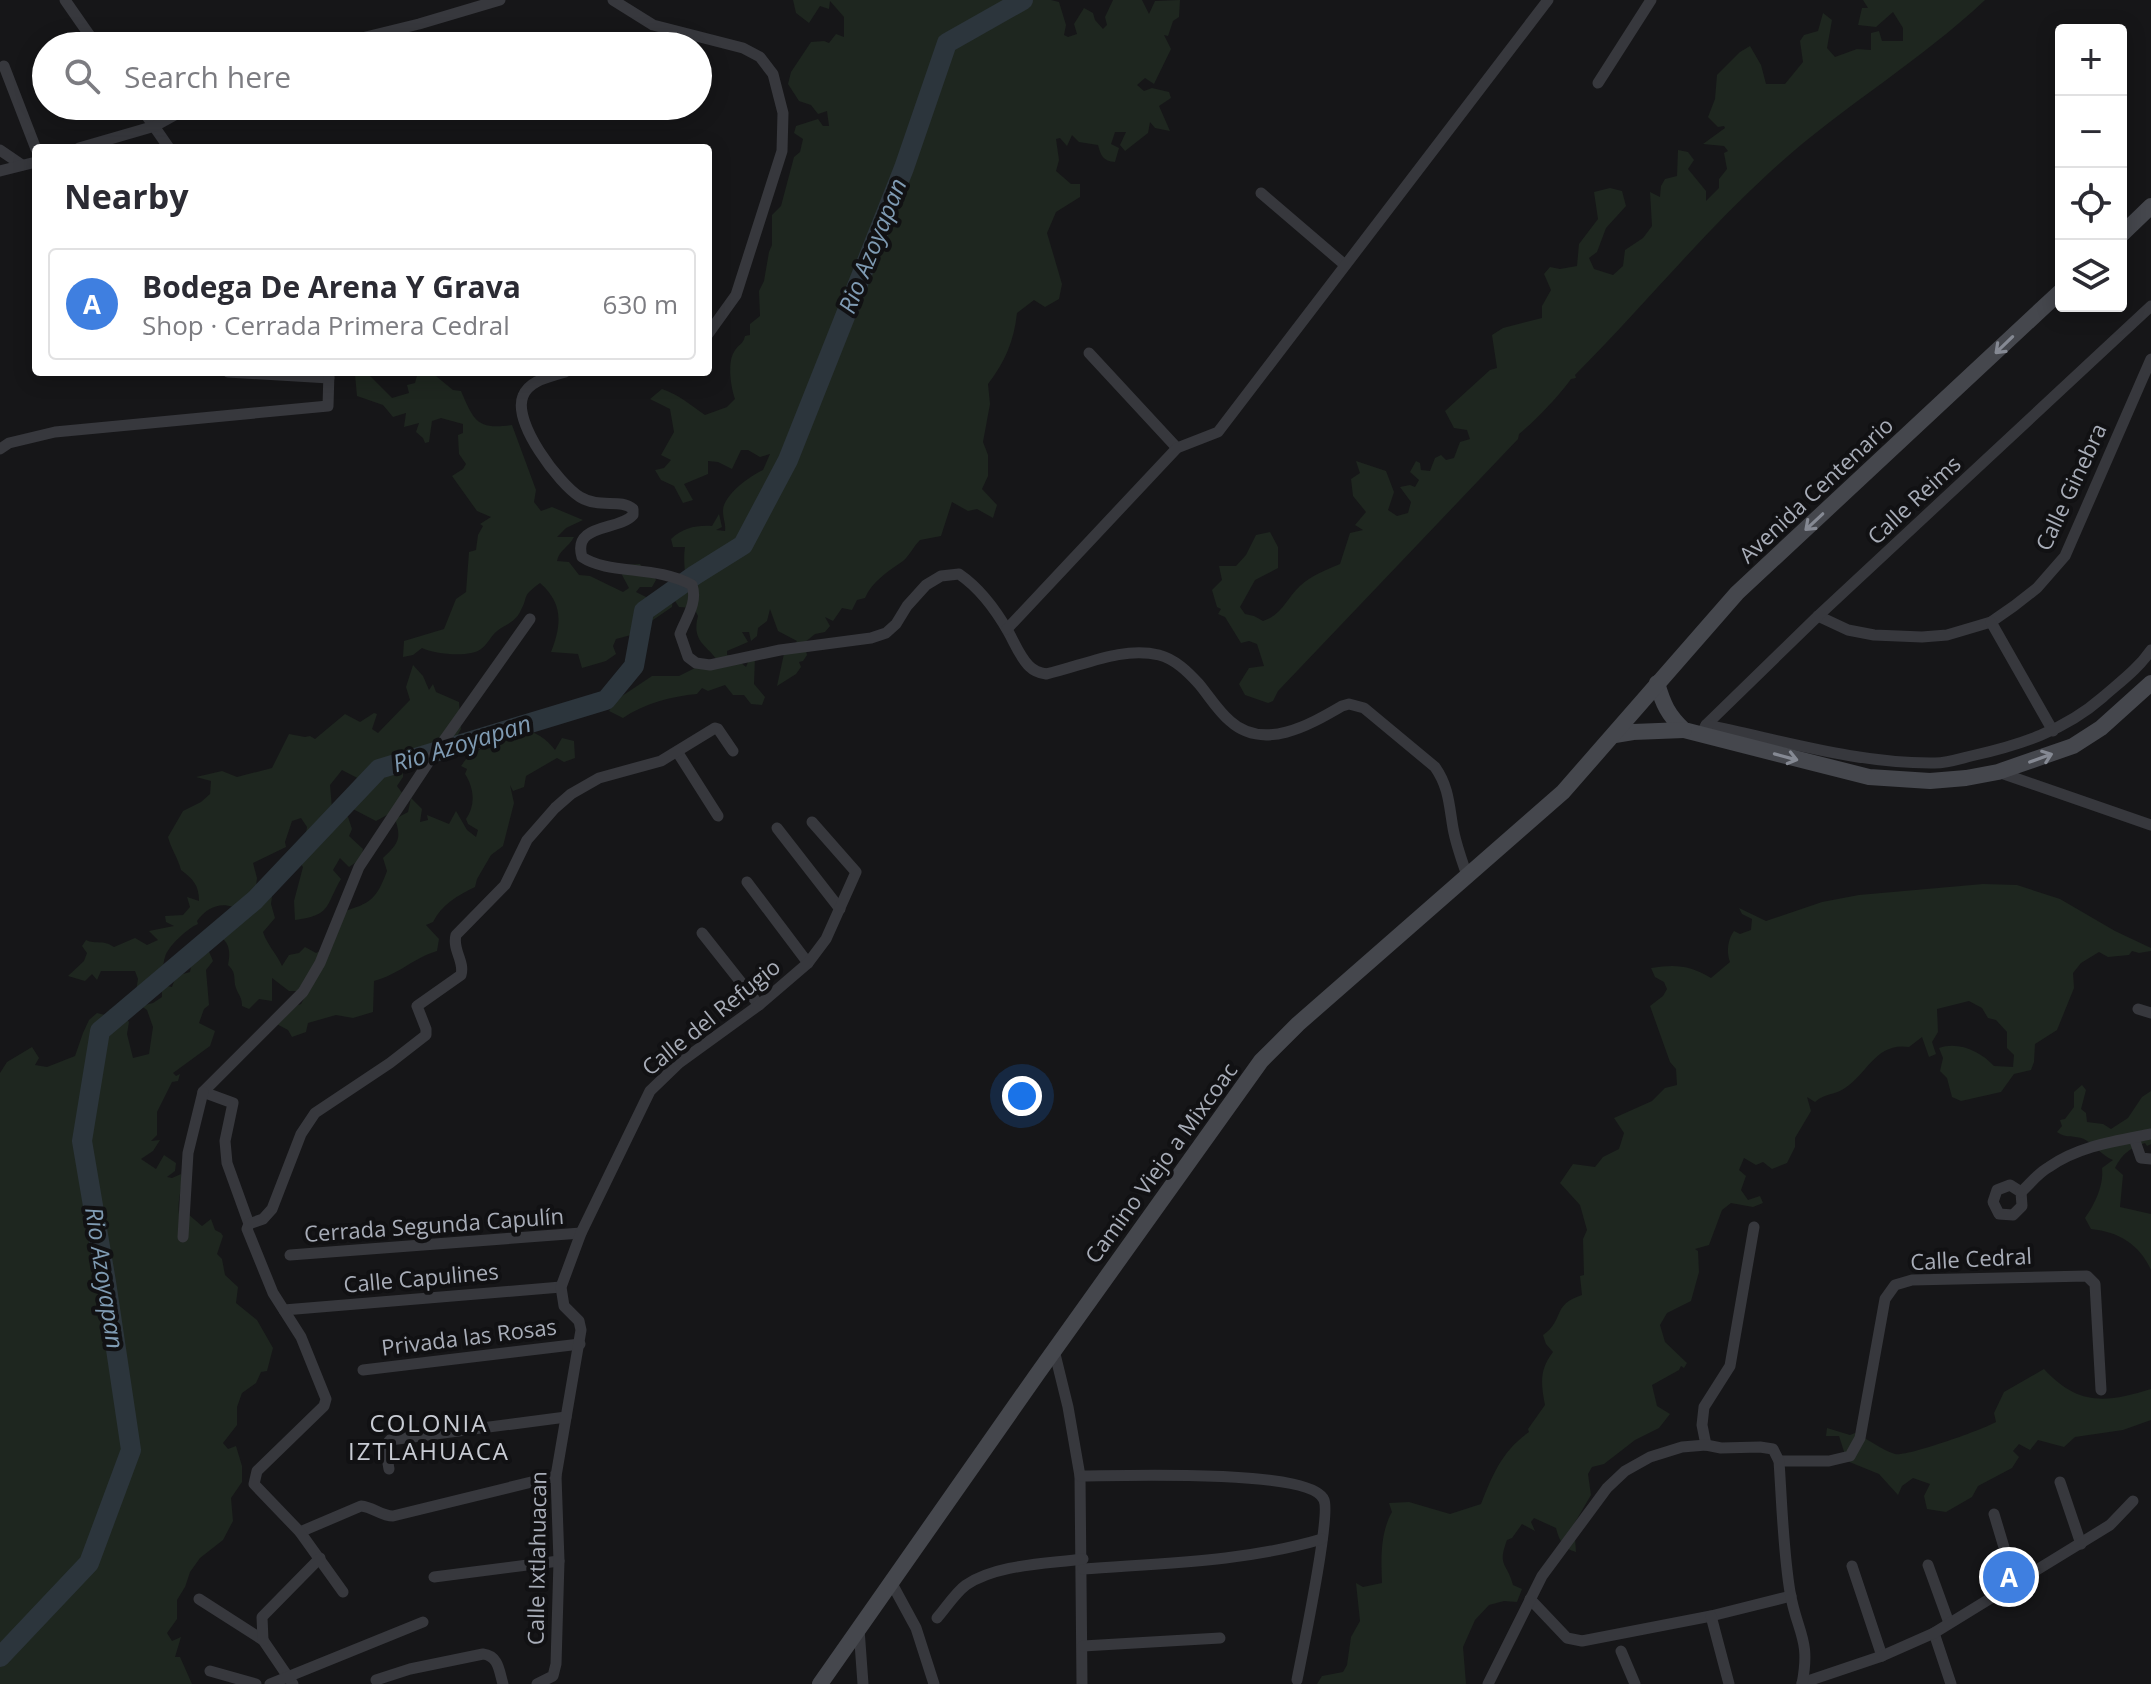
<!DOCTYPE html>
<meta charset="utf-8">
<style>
body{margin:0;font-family:"Open Sans",sans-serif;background:#f2f2f3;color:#2b2b33}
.controls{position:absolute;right:24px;top:24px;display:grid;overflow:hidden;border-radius:8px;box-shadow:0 4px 20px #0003}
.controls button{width:72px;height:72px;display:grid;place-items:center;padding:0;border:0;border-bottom:2px solid #e1e1e2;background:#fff;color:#2b2b33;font:40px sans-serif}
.you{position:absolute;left:1022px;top:1096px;width:28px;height:28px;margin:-20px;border:6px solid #fff;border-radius:50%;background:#1a73e8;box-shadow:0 0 0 12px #1a73e833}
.badge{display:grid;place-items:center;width:52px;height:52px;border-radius:50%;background:#d93025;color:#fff;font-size:26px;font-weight:700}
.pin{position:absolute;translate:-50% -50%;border:4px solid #fff;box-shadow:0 2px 8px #0006}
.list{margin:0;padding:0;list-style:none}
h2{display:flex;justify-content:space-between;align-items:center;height:104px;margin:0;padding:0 32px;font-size:34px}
h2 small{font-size:26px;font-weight:400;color:#7c7c81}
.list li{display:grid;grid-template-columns:52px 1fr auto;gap:24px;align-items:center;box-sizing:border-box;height:112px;margin:0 16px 16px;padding:0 16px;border:2px solid #e1e1e2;border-radius:8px}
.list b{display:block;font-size:30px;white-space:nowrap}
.list p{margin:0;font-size:26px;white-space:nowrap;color:#7c7c81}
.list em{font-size:26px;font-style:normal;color:#7c7c81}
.icon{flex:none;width:44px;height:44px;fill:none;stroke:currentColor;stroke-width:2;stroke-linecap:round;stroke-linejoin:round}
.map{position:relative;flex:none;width:2151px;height:1684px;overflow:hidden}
.search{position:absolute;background:#fff;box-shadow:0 4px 20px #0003;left:32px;top:32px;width:680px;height:88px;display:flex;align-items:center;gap:20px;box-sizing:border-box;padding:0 28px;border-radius:44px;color:#7c7c81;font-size:30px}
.panel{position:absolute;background:#fff;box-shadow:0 4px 20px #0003;left:32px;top:144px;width:680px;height:232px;border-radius:8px}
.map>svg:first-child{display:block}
.green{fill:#1e261f}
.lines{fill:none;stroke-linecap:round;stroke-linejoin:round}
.river{stroke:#2c353c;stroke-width:20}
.street{stroke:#37383d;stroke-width:11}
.secondary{stroke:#45474d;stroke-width:16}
.oneway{stroke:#858993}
.labels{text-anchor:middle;stroke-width:8;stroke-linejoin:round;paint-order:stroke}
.street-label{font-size:22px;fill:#a8adb8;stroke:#111113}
.water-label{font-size:24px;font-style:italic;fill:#7f9bb3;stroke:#111113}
.neighbourhood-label{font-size:24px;letter-spacing:2px;fill:#c9ccd4;stroke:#111113}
</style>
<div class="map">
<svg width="2151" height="1684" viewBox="0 0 2151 1684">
<rect width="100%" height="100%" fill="#161618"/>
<!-- green -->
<g class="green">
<path d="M793 0H1051L1059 2 1066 25 1064 35 1068 37 1077 34 1074 24 1084 8 1093 13 1095 20 1103 29 1107 25 1105 17 1113 0H1142L1149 14 1155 1 1180 0 1179 17 1173 21 1168 36 1164 35 1171 49 1154 84 1145 78 1137 85 1144 91 1152 88 1169 92 1171 98 1159 106 1170 131 1155 128 1150 122 1148 133 1125 151 1120 145 1126 132H1115L1111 144 1119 148 1115 162C1103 161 1101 156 1098 145L1079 142 1072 135 1067 146 1060 138 1056 139 1059 160 1056 171 1071 184H1080V197L1056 212 1047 233 1062 284 1059 299 1045 307 1034 300 1017 313C1014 341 1005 362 988 384L990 404 983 442 988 455V476L982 489 997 505 993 518 977 509 968 511 952 502 941 536 920 540C914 546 909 556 903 561 889 571 872 581 865 598L857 600 852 610 842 608 833 621 825 617 830 626 825 632 815 634 804 643 807 655 803 661 799 662 801 667 796 674 777 686 785 649 792 648 797 641 778 631 770 609 767 621 758 628 757 636 751 641 749 632H742L748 642 727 651V655H732L746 667 751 655 755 657 754 684 765 697 762 705 751 704 744 695H733L725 685 708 691 702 688 697 694C672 696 643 704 623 718L609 711 616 700 652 676H679L695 668 719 663C708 645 691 643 698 616L694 608 679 607 673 598 672 607 631 635 616 639 613 646 616 654 606 661 582 668 578 654 551 652C562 624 563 603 540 583 520 598 530 594 520 612 514 623 506 624 497 631 491 636 487 645 481 649 470 658 434 654 422 648L413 655 403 657 404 641 444 629 456 599 466 592 469 552 476 550 478 535 483 526 480 524 491 517 477 511 452 476 463 469 466 464 459 454 458 435 463 433V424L441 418 432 421 429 442 425 443 423 438 416 432 419 423 404 427 406 413 393 417 383 405 357 396 355 374 366 372 392 398 409 393 407 385 415 383 418 372H431L453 390 461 391C474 421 477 430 512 425L536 490 534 502 541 511 552 507 583 520 566 528 557 537H574C569 547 559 550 557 561L569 562 579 575 590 576 623 592 629 588 622 575 625 565 640 564 643 569 650 568 656 580 652 587H640L636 592 662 605V591C695 580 681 572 685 547H673L671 539C683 528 696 525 712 526L719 514 722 527 716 530 725 531C726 523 723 519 723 511 723 495 750 476 763 470L770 454 760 457 748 450H741L732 469 718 462 708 461V474L684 484 693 500 683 503 674 486 661 480 655 470 664 468 671 460 661 455 674 432 670 409 650 399 662 389C680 395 690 405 705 415L727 407 735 399C731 388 727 363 734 352 738 344 743 345 745 336L750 335V324L760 316 759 291 764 281 769 252 772 245V215L781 206 794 157 800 152 803 139 794 133 796 126 818 119 823 126H829L827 111 818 114 811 105 799 101 788 84 791 72 811 42 824 41 829 43 836 34 844 37V17L830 1 829 9 820 6 809 23 796 13Z"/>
<path d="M1863 0H1985C1918 63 1837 110 1770 172 1700 236 1642 308 1575 375L1576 378 1571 379C1559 396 1533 423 1519 434L1518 439 1278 691 1273 701 1268 703 1245 695 1239 684 1249 668 1264 666 1257 644 1249 641 1241 643 1225 617 1218 614 1221 609 1217 607 1212 590 1222 580 1219 566H1236L1246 555 1256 535 1270 532 1278 547V568L1255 580 1240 607 1245 614 1254 616 1263 621C1282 615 1286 599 1300 586 1310 576 1326 570 1340 564L1350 533 1363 530 1355 525 1366 512 1353 496 1351 479 1360 473 1356 461 1386 471 1394 492 1388 510 1397 516 1408 513 1411 502 1400 487 1410 485 1415 487 1419 480 1410 472 1416 461 1420 463 1421 470 1430 471 1435 458 1441 455 1446 460 1454 458 1460 442 1470 439 1467 430 1454 428 1445 411 1490 370 1497 368 1492 335 1503 328 1542 318V306L1551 290 1544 274 1550 267 1560 269 1577 266 1579 244 1598 219 1594 192 1610 188 1622 191 1626 206 1606 228 1597 252 1589 258 1594 269 1613 275 1623 266 1625 250 1643 238 1652 226 1650 192 1660 197 1661 186 1665 179 1677 176 1678 150 1688 152 1694 160 1688 169 1706 191V201L1719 188V179L1727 169 1724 153 1728 151 1724 146 1703 144 1725 128 1724 126 1718 127 1708 117 1715 99 1717 75 1740 52 1750 46 1761 65 1766 84H1785L1803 62 1800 41 1804 35 1818 31 1823 13 1832 20 1827 48 1835 57 1857 49 1871 50V33L1879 31 1882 41H1903V28L1893 12 1876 27 1858 25 1862 8H1868Z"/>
<path d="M413 665 423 676 429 690 433 684 436 692 459 702 461 729 453 743 445 751 403 763V777L397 786 406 798 396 810 376 821 351 808 365 782 342 770 330 785 332 808 348 817 352 829 349 836 363 849 361 859 349 867 340 858 333 870 341 879C325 906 332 915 295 920L294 901 303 867 299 862 291 865 305 839 307 827 301 818 292 821 285 842 286 847 253 863 257 878 256 886 274 881 271 904 275 918 263 932C267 945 277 954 282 966L289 955 299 953 305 947 316 953 333 945 342 912C371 903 376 900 387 871L383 858C398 844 402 839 395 819L408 812 411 798 422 809 420 822 428 820 427 815 449 824 456 811 467 830 476 837 478 830 468 824 466 819C476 805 474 788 465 774L467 769 461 766C473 749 474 754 490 744 497 740 505 734 512 731 529 726 546 738 555 750L562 738 574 741 575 758 564 762 557 758 526 776 524 787 513 791 510 785 514 803 503 846 491 855 477 879 475 887C457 896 442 904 433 922L426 925 439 939 437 951C413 958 400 974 374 981L373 1012 353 1018 336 1015 308 1023 306 1032 292 1037 288 1030 271 1021 276 1012 301 1004 308 991H289L272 978V1001L259 999 249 1009 242 1006C242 997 239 996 236 988 233 979 237 973 228 965 231 949 229 943 217 933L231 923 233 907C218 902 206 909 197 921L198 924C188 928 168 946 165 957 162 965 164 976 162 985L172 987 176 976 190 972 195 946 207 947 213 961 206 970 209 1005 204 1009 199 1023 215 1031 210 1046 173 1073 176 1076 180 1074 178 1081 172 1082 157 1112V1135L151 1141 160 1140 153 1151 141 1159 156 1169 164 1155 176 1163 175 1171 167 1177 172 1178 181 1174C183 1189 177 1199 179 1214H188L202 1226 211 1219 215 1230 221 1233 223 1236 217 1254 222 1259 225 1275 238 1287 236 1303 257 1320 273 1348 267 1371 261 1372 256 1383 242 1393 237 1407V1425L223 1443 228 1449 236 1446 242 1466V1482L231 1498 233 1521 223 1540 200 1558 190 1572 185 1587 177 1600V1619L167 1633 172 1641 181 1637 175 1657H180L192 1684H0V1073L7 1062 32 1047 39 1058 35 1065 47 1067 75 1056 83 1033 89 1020 97 1013 105 1015 110 1009 122 1013 129 1022 127 1034 133 1058 149 1054 153 1027 147 1010 141 1006 153 1003 162 997V990L142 1002 136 991 138 979 135 971H101L97 980 92 974 85 981 68 976 84 961 87 953 82 946 86 940C96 945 102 939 114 947L135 938 147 945 158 940 149 931 174 926 166 922 165 916 183 915 190 907 187 897 199 901C199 885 193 879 181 870 178 858 171 849 168 837L183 811 201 802 210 794 211 781 196 777 222 771 237 777 272 768 289 734 305 737 310 736 315 739 345 714 360 722 374 713 377 714 372 729 378 733 410 700 406 687Z"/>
<path d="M1983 884 2017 885 2060 899 2115 931 2151 948V951L2139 953 2132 951 2129 955 2108 957 2099 952 2081 963 2073 973 2074 988 2057 1030 2035 1044 2034 1062 2031 1070 2014 1074 2001 1092 1961 1101 1952 1097 1947 1078 1940 1071 1943 1058 1939 1048C1959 1041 1981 1052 1994 1066L2013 1067 2014 1055 2007 1048V1032L1996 1020 1988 1018 1982 1008 1969 1001 1937 1009 1938 1032 1932 1042 1936 1054 1929 1057 1922 1037 1909 1047C1876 1042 1868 1073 1845 1088 1835 1095 1825 1093 1815 1102L1807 1097 1811 1111 1795 1138V1147L1787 1163 1772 1169 1763 1162 1756 1165 1744 1158 1739 1170 1746 1176 1741 1190 1748 1200 1760 1196 1763 1203 1753 1207 1731 1203 1722 1210 1709 1245 1695 1249 1698 1251 1699 1272 1691 1301 1667 1313 1660 1325 1665 1342 1687 1363 1684 1368 1681 1366 1679 1370 1652 1385 1657 1406 1670 1414 1659 1428 1635 1440 1604 1464 1592 1467 1588 1474 1591 1495 1574 1524 1576 1552C1563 1549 1559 1540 1556 1528L1534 1518 1531 1522 1535 1531 1522 1524 1512 1538 1507 1540C1497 1567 1507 1562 1513 1585L1522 1589 1517 1602 1504 1601 1489 1605 1475 1620 1463 1647 1466 1684H1317L1322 1676 1343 1672 1347 1665 1351 1637 1360 1621 1356 1583 1363 1587 1382 1583C1381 1560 1380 1533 1392 1512L1389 1503 1409 1502 1450 1514 1481 1504C1493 1474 1502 1451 1529 1432L1528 1429 1545 1405C1541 1384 1539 1370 1553 1352L1546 1344 1543 1335C1565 1320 1551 1305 1582 1295L1580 1276 1584 1275 1583 1239 1587 1230 1580 1205 1560 1183 1573 1164 1595 1167 1603 1157 1619 1149 1624 1133 1614 1118 1652 1101 1665 1088 1677 1085 1676 1069 1670 1062 1650 1006 1663 996 1667 989 1664 982 1655 977 1651 968C1675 964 1690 965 1711 978L1730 962C1726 952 1728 939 1734 931L1740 934 1751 930 1752 919 1742 914 1739 908 1766 921 1822 902 1859 895Z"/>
<path d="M2082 1085 2086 1090 2081 1109 2086 1113 2087 1122 2103 1124 2111 1129 2128 1118 2142 1097 2151 1091V1144L2147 1146 2145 1143C2129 1149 2123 1153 2115 1168L2123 1175 2120 1207 2151 1214V1270C2139 1244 2119 1232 2091 1229L2085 1218C2095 1204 2104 1185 2102 1168L2113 1160C2101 1155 2095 1145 2084 1139 2074 1135 2067 1139 2057 1132L2062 1126 2060 1120 2065 1119 2074 1107V1092Z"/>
<path d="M2044 1369C2078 1406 2106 1403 2151 1389V1420L2123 1430 2075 1437 2064 1447 2038 1440 2030 1450 2019 1444 2013 1451 2019 1457 2012 1468 1978 1486 1972 1497 1946 1512 1927 1509 1924 1496 1930 1484 1913 1478 1902 1486 1898 1495 1879 1474 1847 1461 1839 1436H1826L1827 1428 1850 1435 1855 1433C1868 1439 1882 1450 1895 1454 1906 1457 1982 1430 1996 1422L1994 1413 2004 1392Z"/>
</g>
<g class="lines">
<!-- river -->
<polyline class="river" points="0,1657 89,1563 131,1450 106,1282 82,1141 100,1031 255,900 379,769 606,700 634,666 644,611 695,575 743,545 788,460 904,168 947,43 1023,0"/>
<!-- street -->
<g class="street">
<polyline points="65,0 97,46"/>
<polyline points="613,0 653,25 743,48 760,57 773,74 783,113 782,151 736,295 708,334"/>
<polyline points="329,46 419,24 500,0"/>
<polyline points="4,66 36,149"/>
<polyline points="1598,83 1651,0"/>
<polyline points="140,106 169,148"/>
<polyline points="79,148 155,126 191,106"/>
<polyline points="0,150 22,165"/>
<polyline points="0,171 36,162"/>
<polyline points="1261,193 1345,265"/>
<polyline points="1089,353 1177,448"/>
<polyline points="228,372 329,378"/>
<path d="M565 372C550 377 529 380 523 396 512 422 559 484 580 497 600 509 620 498 633 509V515C619 531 572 523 582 557 609 575 656 565 692 585 698 603 686 618 680 634L688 657 696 663 710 665 780 650 871 638 886 633 896 624 907 606 926 585 941 576 959 574C981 589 996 610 1009 633 1015 644 1020 657 1029 666 1034 671 1039 673 1046 674 1083 666 1121 646 1159 655 1175 659 1188 672 1199 684 1209 696 1218 711 1230 721 1264 752 1311 724 1342 706L1349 704 1364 708 1435 767C1449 787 1449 805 1453 828 1456 845 1462 861 1468 878"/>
<polyline points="0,449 9,443 55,432 328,406 329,372"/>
<polyline points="1818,616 1848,630 1874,635 1922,637 1947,635 1991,622 2014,606 2037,588 2065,556 2151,359"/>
<polyline points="1991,622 2053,731"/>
<polyline points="1007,629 1177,448 1218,432 1548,0"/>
<polyline points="1706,725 1818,616 2151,306"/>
<path d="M1704 729 1706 725C1781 740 1858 764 1935 763 1947 763 1959 759 1971 756 2020 745 2064 731 2103 697 2120 682 2138 669 2151 650"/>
<polyline points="678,753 718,816"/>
<polyline points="1998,772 2151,825"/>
<polyline points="777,828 840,909"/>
<polyline points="747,882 808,963"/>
<polyline points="702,933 759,1005"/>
<polyline points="2138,1009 2151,1013"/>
<polyline points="2134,1138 2141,1158 2151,1159"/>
<polygon points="2010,1185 2021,1192 2022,1206 2013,1215 1999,1214 1993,1202 1997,1190"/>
<path d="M2021 1192C2030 1184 2038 1173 2049 1167 2079 1146 2116 1141 2151 1134"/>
<polyline points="249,1224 227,1163 225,1141 233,1103 203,1092 303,992 320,963 359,867 430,760 530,619"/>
<polyline points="183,1237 188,1153 203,1092"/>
<polyline points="290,1255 581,1233"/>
<polyline points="284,1310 561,1287"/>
<polyline points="1054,1350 1068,1407 1080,1476 1082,1684"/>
<polyline points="363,1370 580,1344"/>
<polyline points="1706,1445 1702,1425 1704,1407 1730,1366 1754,1227"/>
<polyline points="1779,1461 1829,1461 1850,1456 1860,1438 1885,1299 1895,1285 1912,1280 2087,1276 2095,1284 2101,1390"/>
<polyline points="389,1469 385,1446 390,1440 566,1417"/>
<path d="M1080 1476C1116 1476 1311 1468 1324 1500 1331 1516 1302 1654 1297 1680"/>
<polyline points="2060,1482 2081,1544"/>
<polyline points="1994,1514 2015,1584"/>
<path d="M300 1532 361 1506C373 1507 381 1516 393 1516L556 1476"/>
<polyline points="1928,1565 1949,1623"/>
<polyline points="1852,1566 1882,1656"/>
<path d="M1083 1569C1163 1563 1244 1562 1322 1539"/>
<polyline points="434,1577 559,1561"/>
<polyline points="891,1582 916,1628 934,1684"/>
<path d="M343 1592 300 1532 254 1484 257 1471 324 1406 326 1399 301 1337 273 1293 247 1229 249 1224 263 1219 272 1209 301 1134 315 1113 390 1063 426 1035V1029L417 1006 461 975C465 961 452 950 456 935L505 885 527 840 555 808 571 794 599 778 661 761 715 728 718 729 733 751"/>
<polyline points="199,1599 263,1640 293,1684"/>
<polyline points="1530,1599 1567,1638 1582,1641 1711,1616 1791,1596"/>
<polyline points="1711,1616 1729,1684"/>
<path d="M937 1618C946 1608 955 1593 966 1585 997 1564 1047 1564 1083 1559"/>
<polyline points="859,1629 863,1684"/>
<polyline points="1934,1633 1951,1684"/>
<polyline points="263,1640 262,1617 320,1558"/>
<polyline points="1083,1646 1220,1638"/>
<polyline points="1621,1651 1635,1684"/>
<polyline points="210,1671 256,1684"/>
<path d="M376 1680 410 1669 483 1654C499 1656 499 1671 503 1684"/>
<polyline points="1802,1683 1882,1656 1934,1633 2110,1525 2133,1501"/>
<polyline points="270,1684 423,1622"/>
<polyline points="537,1684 553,1676 556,1664 559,1561 556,1476 581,1330 579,1321 564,1306 561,1287 581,1233 650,1091 679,1063 759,1005 808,963 826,939 856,872 812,822"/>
<path d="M1488 1684 1542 1576 1607 1488 1625 1471 1650 1457 1682 1447 1706 1445 1721 1448 1760 1447 1773 1449 1779 1461C1782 1505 1783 1549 1790 1592 1797 1633 1811 1638 1802 1684"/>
</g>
<!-- secondary -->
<g class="secondary">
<polyline points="2121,235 2151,206"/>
<path d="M1657 683C1663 704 1668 715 1684 730L1869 777 1930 781 1966 778 1998 772 2073 746 2101 728 2151 683"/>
<polyline points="1615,735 1633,732 1684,730"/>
<polyline points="820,1684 1038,1373 1261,1061 1298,1024 1563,792 1737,593 2061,291"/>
</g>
</g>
<!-- one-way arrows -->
<defs><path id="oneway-shaft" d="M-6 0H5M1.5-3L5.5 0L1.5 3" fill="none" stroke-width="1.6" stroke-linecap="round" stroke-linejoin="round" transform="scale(2)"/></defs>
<g class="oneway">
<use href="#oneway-shaft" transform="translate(2004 345) rotate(136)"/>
<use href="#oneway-shaft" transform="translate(1814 522) rotate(137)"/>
<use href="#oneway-shaft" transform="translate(1786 757) rotate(15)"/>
<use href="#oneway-shaft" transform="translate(2041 758) rotate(-20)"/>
</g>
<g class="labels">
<!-- street labels -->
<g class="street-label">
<text transform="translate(2071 487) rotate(-65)" y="8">Calle Ginebra</text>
<text transform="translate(1816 490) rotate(-43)" y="8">Avenida Centenario</text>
<text transform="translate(1914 500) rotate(-43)" y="8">Calle Reims</text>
<text transform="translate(711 1017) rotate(-39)" y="8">Calle del Refugio</text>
<text transform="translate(1161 1163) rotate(-54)" y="8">Camino Viejo a Mixcoac</text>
<text transform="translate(434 1225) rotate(-4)" y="8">Cerrada Segunda Capulín</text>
<text transform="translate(1971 1259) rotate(-3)" y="8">Calle Cedral</text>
<text transform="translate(421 1278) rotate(-5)" y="8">Calle Capulines</text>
<text transform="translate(469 1337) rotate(-7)" y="8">Privada las Rosas</text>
<text transform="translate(537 1558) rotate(-89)" y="8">Calle Ixtlahuacan</text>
</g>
<!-- water labels -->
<g class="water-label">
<text transform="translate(873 246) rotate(-68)" y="8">Rio Azoyapan</text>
<text transform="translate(462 744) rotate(-17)" y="8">Rio Azoyapan</text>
<text transform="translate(104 1278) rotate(81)" y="8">Rio Azoyapan</text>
</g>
<!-- neighbourhood labels -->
<g class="neighbourhood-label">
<text x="429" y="1432">COLONIA<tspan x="429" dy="28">IZTLAHUACA</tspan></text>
</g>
</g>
</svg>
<div class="controls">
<button>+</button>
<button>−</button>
<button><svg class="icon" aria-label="locate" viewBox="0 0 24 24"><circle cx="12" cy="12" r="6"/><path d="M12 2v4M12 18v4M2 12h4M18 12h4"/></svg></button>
<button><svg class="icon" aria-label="layers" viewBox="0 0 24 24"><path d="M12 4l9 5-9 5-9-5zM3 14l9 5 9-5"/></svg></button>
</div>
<div class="you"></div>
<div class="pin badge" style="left:2009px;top:1577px;background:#3f7fe0">A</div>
<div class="search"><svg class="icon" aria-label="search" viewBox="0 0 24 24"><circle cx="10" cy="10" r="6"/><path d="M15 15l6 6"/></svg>Search here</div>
<section class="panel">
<h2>Nearby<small></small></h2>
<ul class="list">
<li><span class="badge" style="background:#3f7fe0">A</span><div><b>Bodega De Arena Y Grava</b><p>Shop · Cerrada Primera Cedral</p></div><em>630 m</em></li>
</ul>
</section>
</div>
